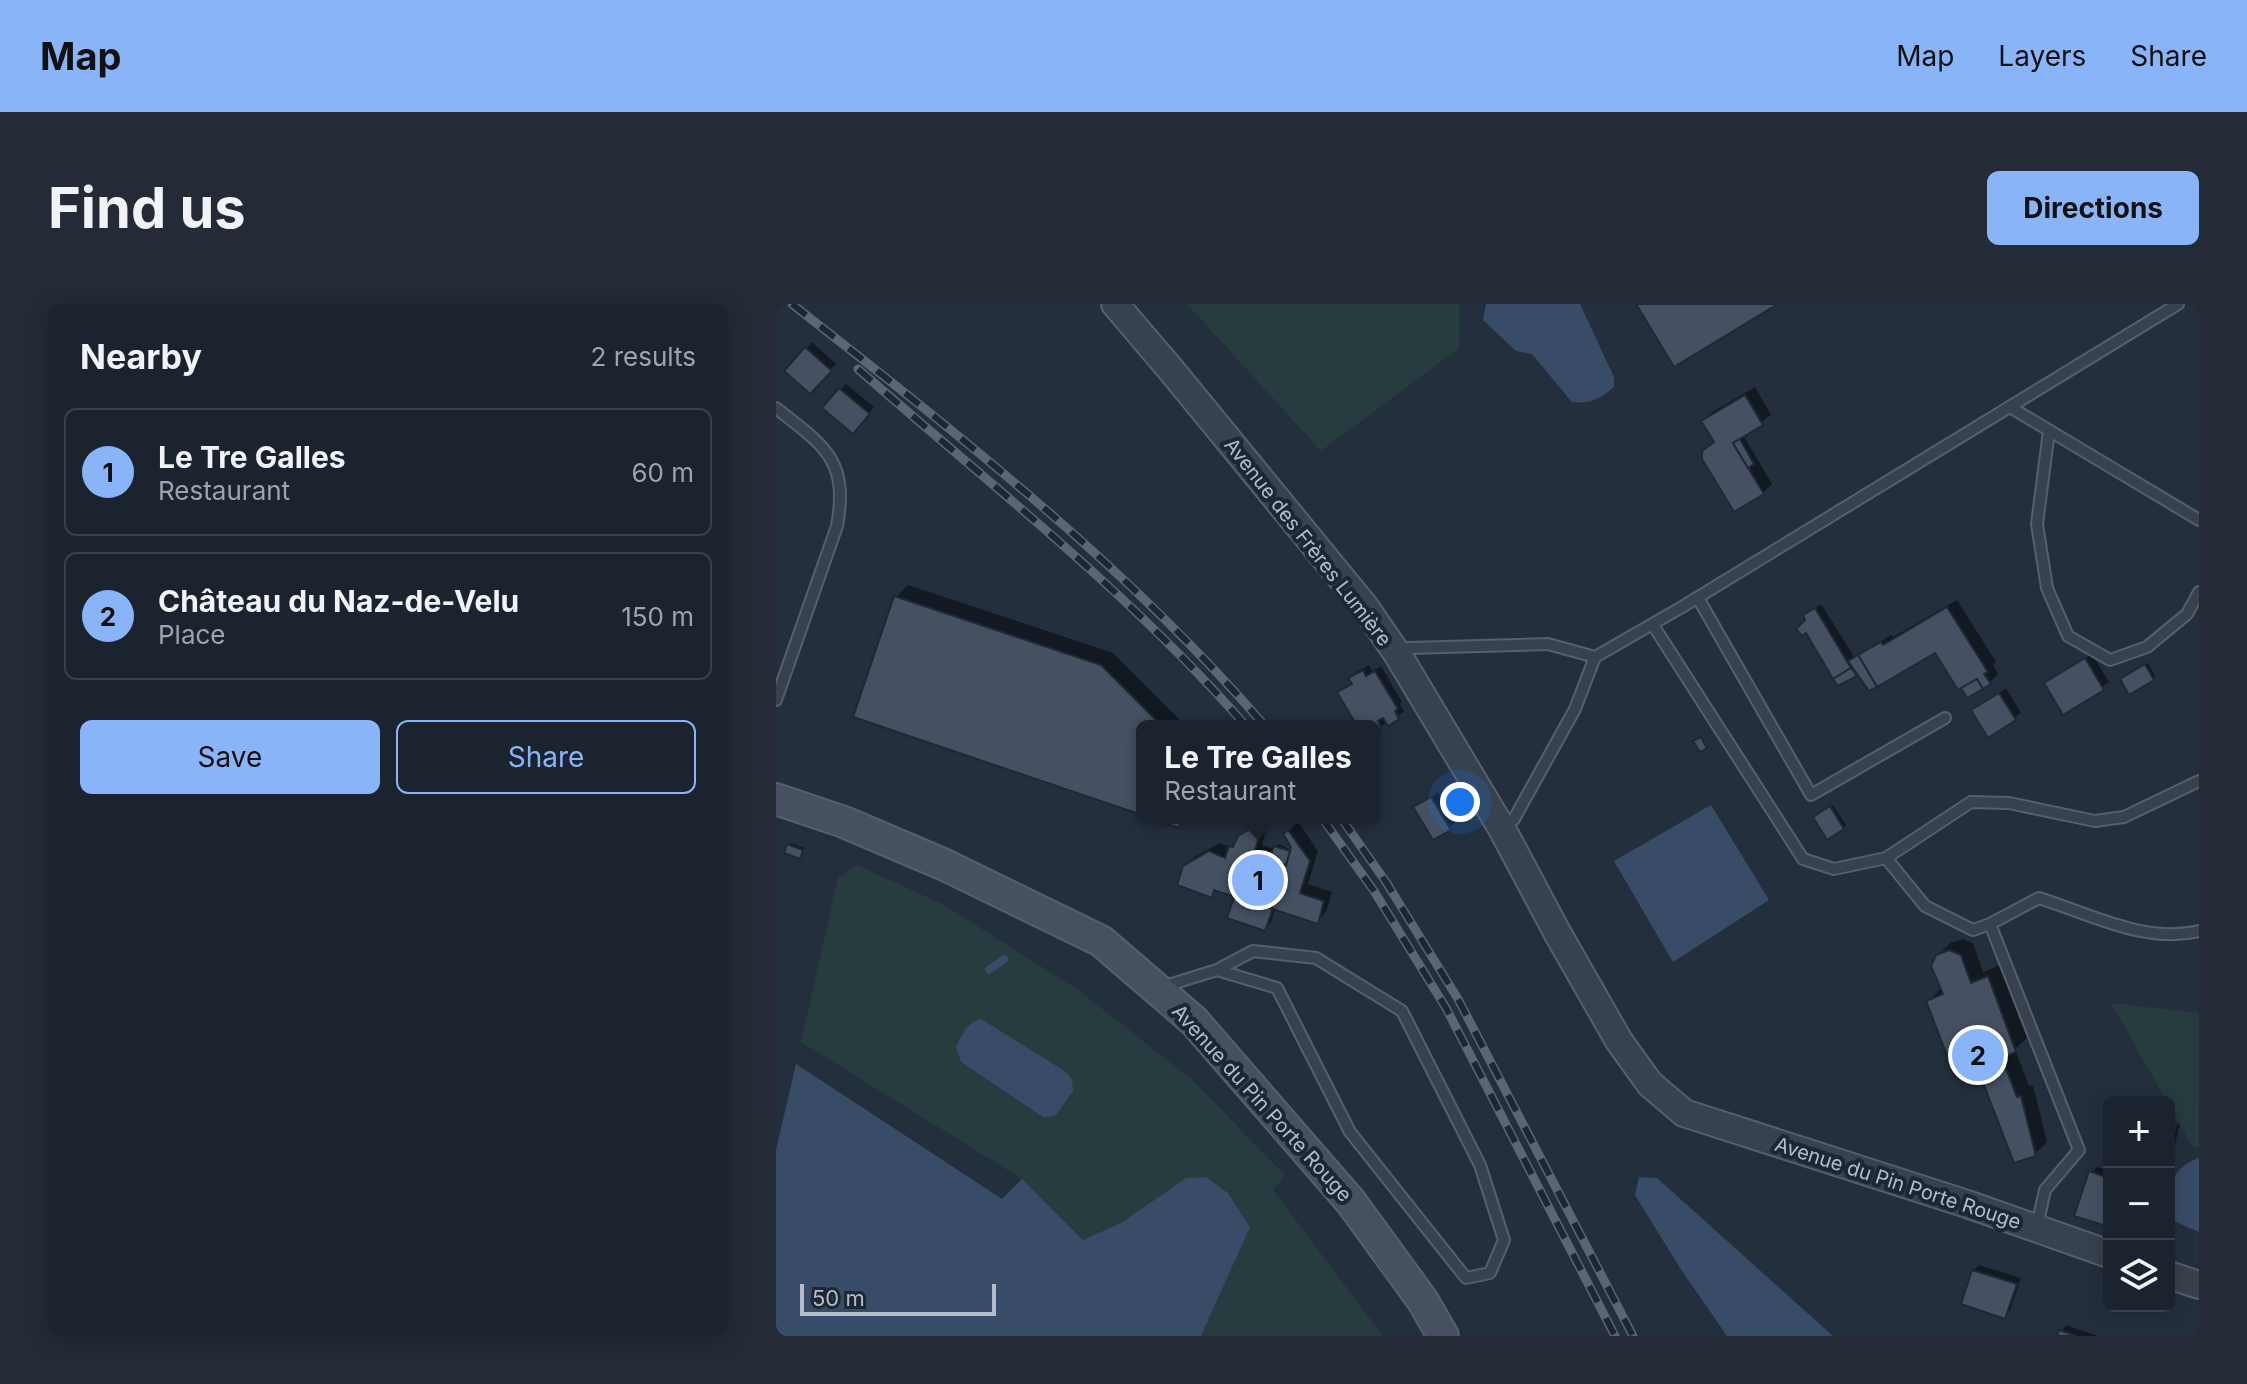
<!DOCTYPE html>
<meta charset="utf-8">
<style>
body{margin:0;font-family:Inter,sans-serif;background:#242b36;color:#f1f3f6}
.controls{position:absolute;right:24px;bottom:24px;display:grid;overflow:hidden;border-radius:12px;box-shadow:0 4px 20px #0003}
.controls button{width:72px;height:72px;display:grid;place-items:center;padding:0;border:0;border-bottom:2px solid #39404a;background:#1b232e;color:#f1f3f6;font:40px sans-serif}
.scale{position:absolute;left:24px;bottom:20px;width:196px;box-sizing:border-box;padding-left:8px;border:4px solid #b4bcc9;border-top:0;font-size:22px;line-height:28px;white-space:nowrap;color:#b4bcc9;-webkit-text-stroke:6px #1d2633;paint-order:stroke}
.you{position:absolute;left:684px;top:498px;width:28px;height:28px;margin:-20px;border:6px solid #fff;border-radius:50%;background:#1a73e8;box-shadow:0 0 0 12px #1a73e833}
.badge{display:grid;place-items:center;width:52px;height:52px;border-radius:50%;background:#8ab4f8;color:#111;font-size:26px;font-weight:700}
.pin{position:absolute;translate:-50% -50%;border:4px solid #fff;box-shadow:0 2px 8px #0006}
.popup{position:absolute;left:360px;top:416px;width:244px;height:104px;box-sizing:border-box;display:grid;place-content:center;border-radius:12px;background:#1b232e;filter:drop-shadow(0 2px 6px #0005);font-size:26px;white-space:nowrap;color:#a0a4aa}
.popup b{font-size:30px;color:#f1f3f6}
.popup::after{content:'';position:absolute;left:50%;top:100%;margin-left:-16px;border:16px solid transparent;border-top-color:#1b232e}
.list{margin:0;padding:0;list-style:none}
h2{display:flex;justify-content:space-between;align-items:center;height:104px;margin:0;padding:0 32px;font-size:34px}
h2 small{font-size:26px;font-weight:400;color:#a0a4aa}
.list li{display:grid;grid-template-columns:52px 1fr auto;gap:24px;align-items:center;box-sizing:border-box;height:128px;margin:0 16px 16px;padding:0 16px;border:2px solid #39404a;border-radius:12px}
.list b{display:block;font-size:30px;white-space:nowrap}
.list p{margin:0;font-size:26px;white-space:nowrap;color:#a0a4aa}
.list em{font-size:26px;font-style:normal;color:#a0a4aa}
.actions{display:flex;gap:16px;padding:24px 32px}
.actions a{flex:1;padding:18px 0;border:2px solid #8ab4f8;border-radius:12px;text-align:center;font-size:28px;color:#8ab4f8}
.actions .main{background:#8ab4f8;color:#111}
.icon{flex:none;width:44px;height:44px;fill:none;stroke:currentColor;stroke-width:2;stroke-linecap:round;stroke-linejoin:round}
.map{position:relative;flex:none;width:1423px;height:1032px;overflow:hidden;border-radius:12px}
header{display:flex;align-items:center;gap:48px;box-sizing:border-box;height:112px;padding:0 40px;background:#8ab4f8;color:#111}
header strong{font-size:38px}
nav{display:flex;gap:44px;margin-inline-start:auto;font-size:28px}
.intro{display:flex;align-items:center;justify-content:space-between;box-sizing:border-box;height:192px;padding:0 48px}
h1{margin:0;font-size:56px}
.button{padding:20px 36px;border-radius:12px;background:#8ab4f8;color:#111;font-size:28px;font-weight:700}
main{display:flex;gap:48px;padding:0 48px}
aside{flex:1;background:#1b232e;border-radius:12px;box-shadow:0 4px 20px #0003}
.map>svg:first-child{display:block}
.green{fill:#263c3f}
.water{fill:#394c67}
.shadow{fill:#0007}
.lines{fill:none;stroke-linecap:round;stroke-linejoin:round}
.stream{stroke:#394c67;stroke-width:8}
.building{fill:#455162;stroke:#1f2835;stroke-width:2}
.service-casing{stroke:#565f6c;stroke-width:14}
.tertiary-casing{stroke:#565f6c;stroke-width:30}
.secondary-casing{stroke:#565f6c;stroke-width:34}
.service{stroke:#38414e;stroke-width:10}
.tertiary{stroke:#38414e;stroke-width:26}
.secondary{stroke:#465061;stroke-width:30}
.rail-casing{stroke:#5a6575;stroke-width:9}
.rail{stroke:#1d2633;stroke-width:6;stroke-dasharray:18;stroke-linecap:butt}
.labels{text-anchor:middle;stroke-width:8;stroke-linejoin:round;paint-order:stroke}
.street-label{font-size:20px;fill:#b4bcc9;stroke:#1d2633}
</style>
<header>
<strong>Map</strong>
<nav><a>Map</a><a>Layers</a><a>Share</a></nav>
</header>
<div class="intro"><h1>Find us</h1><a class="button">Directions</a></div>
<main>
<aside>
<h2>Nearby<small>2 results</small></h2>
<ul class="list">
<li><span class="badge">1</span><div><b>Le Tre Galles</b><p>Restaurant</p></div><em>60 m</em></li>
<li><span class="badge">2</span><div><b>Château du Naz-de-Velu</b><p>Place</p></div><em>150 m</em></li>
</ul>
<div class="actions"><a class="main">Save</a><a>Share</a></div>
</aside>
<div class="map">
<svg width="1423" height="1032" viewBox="0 0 1423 1032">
<rect width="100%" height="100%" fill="#242f3e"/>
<!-- green -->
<g class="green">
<polygon points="411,0 683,0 683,44 545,147"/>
<polygon points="81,561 168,601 301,685 414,774 509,871 497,886 607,1032 425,1032 474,923 452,889 430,873 410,874 345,919 308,936 246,875 25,738 62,574"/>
<polygon points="1335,699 1423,709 1423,844 1416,842"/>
</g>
<!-- water -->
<g class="water">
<path d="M710 0H804L838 73V83C824 95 815 100 796 98L756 50 740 47 707 16Z"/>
<polygon points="935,501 993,596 897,658 838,557"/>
<path d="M205 715 290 768 296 776 297 787 279 812 267 813 185 758 180 743C186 731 191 718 205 715Z"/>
<polygon points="20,760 226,895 246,875 307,936 345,919 410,874 430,873 452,889 474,923 425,1032 0,1032 0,846"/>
<path d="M1423 854V928L1393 915C1393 886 1393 864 1423 854Z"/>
<polygon points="863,873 881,874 1057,1032 951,1032 904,964 859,891"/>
</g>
<!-- shadow -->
<g class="shadow">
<polygon points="36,38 60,60 34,88 11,67"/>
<polygon points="70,80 98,103 82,122 49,104"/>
<polygon points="979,83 995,111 967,131 996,180 987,189 939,137 927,117 936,108"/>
<polygon points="132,281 337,349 410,422 366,422 366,509 120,293"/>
<polygon points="1181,296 1220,358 1217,361 1222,370 1213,379 1188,385 1160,347 1083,368 1062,380 1029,312 1045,300 1079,354 1115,331 1117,333"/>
<polygon points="1316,350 1333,378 1288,409 1270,380"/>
<polygon points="1372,359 1379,372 1377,374 1349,373"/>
<polygon points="593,361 596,367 605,362 626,398 624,400 628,408 604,423 583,422 564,388 577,378 575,374 580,368"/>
<polygon points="1230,384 1245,409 1213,431 1197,406"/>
<polygon points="662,488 679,518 673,524 640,504"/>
<polygon points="1057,501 1070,521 1052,533 1042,511"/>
<polygon points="484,517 492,520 486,541 498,545 502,540 516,546 509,530 522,518 542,547 532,580 556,588 550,608 541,618 499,604 495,619 489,624 453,613 461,592 442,585 435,591 409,563 418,553 444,539 454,543 473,523"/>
<polygon points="15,539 28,544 25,550 12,541"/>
<polygon points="1187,635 1197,639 1207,668 1224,661 1251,734 1239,745 1253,782 1257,781 1271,838 1259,850 1202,760 1152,697 1166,684 1162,652 1174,639"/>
<polygon points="1404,819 1395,857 1393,859 1393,824"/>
<polygon points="1321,863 1333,866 1333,921 1315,869"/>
<polygon points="1203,961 1245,974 1234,1007 1228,1013 1197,967"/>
<polygon points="1290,1021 1322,1032 1283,1032"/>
</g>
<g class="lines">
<!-- stream -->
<polyline class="stream" points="213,666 228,655"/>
</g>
<!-- building -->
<g class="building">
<polygon points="860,0 1002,0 898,63"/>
<polygon points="29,43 56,67 34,90 8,67"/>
<polygon points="63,84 94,110 77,130 46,104"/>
<polygon points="969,91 987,121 957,139 988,190 958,208 926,155 926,147 938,138 925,117"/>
<polygon points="964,135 978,160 972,164 957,139"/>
<polygon points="118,292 325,361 386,422 366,422 366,511 77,413"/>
<polygon points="1171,303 1212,368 1208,370 1215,380 1207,385 1201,375 1182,386 1159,349 1101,383 1082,351 1105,338 1107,341"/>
<polygon points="1039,304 1075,364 1057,375 1030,329 1026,332 1020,325 1029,316 1027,311"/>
<polygon points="1082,351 1101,383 1093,387 1072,357"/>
<polygon points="1309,354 1328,386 1287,411 1268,379"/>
<polygon points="1369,360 1378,376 1353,391 1344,375"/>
<polygon points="1075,364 1081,372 1062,382 1057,375"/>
<polygon points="587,366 590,372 599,367 622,405 619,407 623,415 612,422 607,414 602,417 605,424 599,428 598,422 581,422 561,388 576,380 572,374"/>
<polygon points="1201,375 1207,385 1191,394 1185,384"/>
<polygon points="1223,389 1240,416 1212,434 1195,406"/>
<polygon points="925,433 931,444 924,448 917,437"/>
<polygon points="655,493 675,526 657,536 637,503"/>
<polygon points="1054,502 1068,525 1051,536 1037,513"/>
<polygon points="374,514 406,514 403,524"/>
<polygon points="474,525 484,529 478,550 510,561 515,543 507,530 512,526 534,557 524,589 548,597 542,620 438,586 436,594 401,581 407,562 433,547 449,554 453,542 457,543 462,532"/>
<polygon points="11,540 27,546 24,555 8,549"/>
<polygon points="498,542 514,547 510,561 493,555"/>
<polygon points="458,593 497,605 489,627 451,614"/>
<polygon points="1173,646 1185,651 1195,679 1212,672 1240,748 1226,754 1241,793 1245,792 1260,852 1238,859 1201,763 1179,772 1150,697 1167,690 1155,662 1160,651"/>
<polygon points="1400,822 1393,851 1393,826"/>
<polygon points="1313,867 1333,874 1333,923 1298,912"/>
<polygon points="1196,966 1241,980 1229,1015 1185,1000"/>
<polygon points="1283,1026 1301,1032 1281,1032"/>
</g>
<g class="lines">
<defs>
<g id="service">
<polyline points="1234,103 1423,216"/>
<path d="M0 104C48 142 73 155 61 222L0 396"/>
<polyline points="1273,127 1261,220 1271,284 1292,332 1334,356 1371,343 1411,310 1423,288"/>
<polyline points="922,294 1035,491 1169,414"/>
<polyline points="877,321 1027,555 1058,565 1110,554 1195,498 1233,499 1319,517 1348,513 1423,477"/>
<polyline points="622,351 632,344 772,340 819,353 799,405 738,515 727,522"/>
<polyline points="819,353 906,303 1402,0"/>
<polyline points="1110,554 1149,602 1197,626 1214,620 1303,846 1269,886 1261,922"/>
<path d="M1214 620 1263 594C1314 610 1369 640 1423 627"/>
<polyline points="386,683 441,666 501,684 574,828 690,974 714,969 728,936 704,861 626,707 540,654 477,647 441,666"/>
</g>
<g id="tertiary">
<polyline points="339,0 396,67 589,303 622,351 725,523 782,630 843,737 874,780 908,809 1191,900 1333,950"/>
<polyline points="1393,971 1423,981"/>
</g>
<polyline id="secondary" points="0,495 68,518 169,561 325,637 418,717 575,898 647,997 667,1032"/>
</defs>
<!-- service casing -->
<use href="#service" class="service-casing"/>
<!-- tertiary casing -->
<use href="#tertiary" class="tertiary-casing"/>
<!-- secondary casing -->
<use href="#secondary" class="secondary-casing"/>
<!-- service -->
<use href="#service" class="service"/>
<!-- tertiary -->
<use href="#tertiary" class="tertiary"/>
<!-- secondary -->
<use href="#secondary" class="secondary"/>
<defs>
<g id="rail">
<path d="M16 0C182 130 351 262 489 422"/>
<path d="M82 65C214 180 355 290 470 422"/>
<polyline points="546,514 598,587 670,704 839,1032"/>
<polyline points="565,514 610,578 682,695 857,1032"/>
</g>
</defs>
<!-- rail casing -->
<use href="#rail" class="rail-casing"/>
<!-- rail -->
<use href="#rail" class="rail"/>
</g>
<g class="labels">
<!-- street labels -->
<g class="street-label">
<text transform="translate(532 238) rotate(52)" y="7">Avenue des Frères Lumière</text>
<text transform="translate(486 799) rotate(48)" y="7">Avenue du Pin Porte Rouge</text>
<text transform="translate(1122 879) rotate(18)" y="7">Avenue du Pin Porte Rouge</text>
</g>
</g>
</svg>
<div class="controls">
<button>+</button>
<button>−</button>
<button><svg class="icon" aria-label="layers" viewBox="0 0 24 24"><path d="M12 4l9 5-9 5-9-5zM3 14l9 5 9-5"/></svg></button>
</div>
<div class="scale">50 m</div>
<div class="you"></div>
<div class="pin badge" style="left:482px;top:576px">1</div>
<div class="popup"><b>Le Tre Galles</b>Restaurant</div>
<div class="pin badge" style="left:1202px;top:751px">2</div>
</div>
</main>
